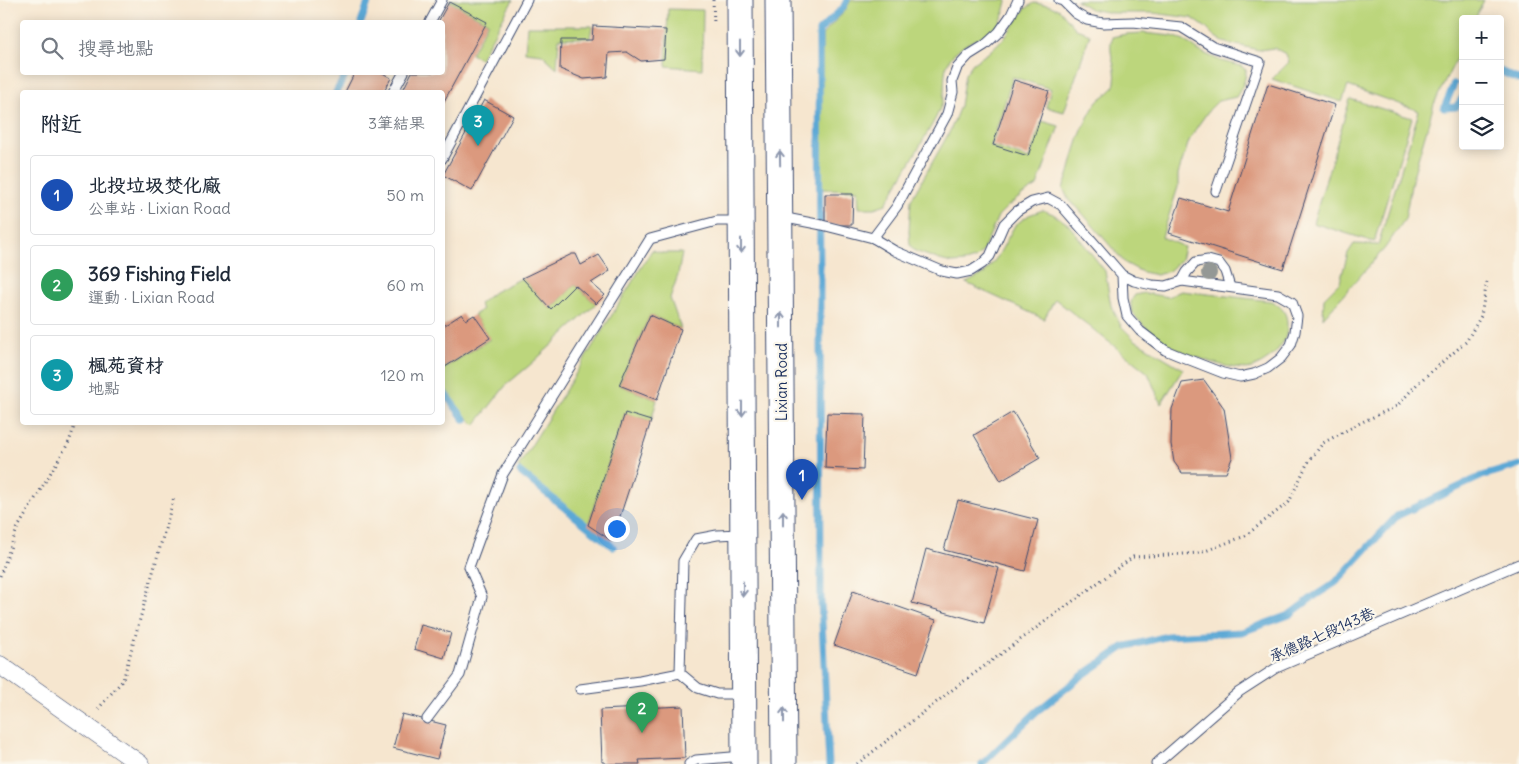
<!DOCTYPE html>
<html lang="zh-TW">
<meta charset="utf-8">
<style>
body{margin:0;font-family:Delius,"LXGW WenKai TC",sans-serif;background:#f2f2f3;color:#1f2937}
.controls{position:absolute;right:15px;top:15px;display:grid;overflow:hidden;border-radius:5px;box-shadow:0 2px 12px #0003}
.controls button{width:45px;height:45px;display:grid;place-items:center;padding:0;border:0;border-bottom:1px solid #e0e1e3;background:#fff;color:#1f2937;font:25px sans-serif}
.you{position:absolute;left:616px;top:528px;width:18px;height:18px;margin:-12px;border:4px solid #fff;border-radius:50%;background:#1a73e8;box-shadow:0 0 0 8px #1a73e833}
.badge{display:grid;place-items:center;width:32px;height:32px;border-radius:50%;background:#2563eb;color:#fff;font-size:16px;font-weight:700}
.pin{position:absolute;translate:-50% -41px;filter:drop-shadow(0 1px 2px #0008)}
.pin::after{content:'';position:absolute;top:26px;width:18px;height:15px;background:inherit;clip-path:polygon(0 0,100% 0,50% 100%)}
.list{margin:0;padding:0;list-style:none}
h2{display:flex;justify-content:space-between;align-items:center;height:65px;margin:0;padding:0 20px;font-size:21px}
h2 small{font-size:16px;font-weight:400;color:#747a83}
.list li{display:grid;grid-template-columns:32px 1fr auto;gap:15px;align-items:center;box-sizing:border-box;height:80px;margin:0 10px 10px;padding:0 10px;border:1px solid #e0e1e3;border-radius:5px}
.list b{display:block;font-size:19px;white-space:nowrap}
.list p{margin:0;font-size:16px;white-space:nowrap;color:#747a83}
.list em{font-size:16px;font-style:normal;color:#747a83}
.icon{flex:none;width:28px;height:28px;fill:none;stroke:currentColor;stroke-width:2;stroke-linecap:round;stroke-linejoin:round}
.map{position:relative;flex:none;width:1519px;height:764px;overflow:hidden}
.search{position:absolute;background:#fff;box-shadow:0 2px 12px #0003;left:20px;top:20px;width:425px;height:55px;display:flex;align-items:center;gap:12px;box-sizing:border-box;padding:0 18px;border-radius:5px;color:#747a83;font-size:19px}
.panel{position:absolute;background:#fff;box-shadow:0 2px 12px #0003;left:20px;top:90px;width:425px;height:335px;border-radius:5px}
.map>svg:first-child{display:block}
.green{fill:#bcd67b;stroke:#6c826c}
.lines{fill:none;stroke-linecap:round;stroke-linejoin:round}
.stream{stroke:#5ca8d5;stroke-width:7}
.building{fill:#db997e}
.lane-casing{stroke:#3c4a6f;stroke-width:11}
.street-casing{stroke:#3c4a6f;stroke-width:19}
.secondary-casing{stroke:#3c4a6f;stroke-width:27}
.path{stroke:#3c4a6f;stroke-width:3;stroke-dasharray:1 4;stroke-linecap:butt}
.lane{stroke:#fff;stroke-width:9}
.street{stroke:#fff;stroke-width:18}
.secondary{stroke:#fff;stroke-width:25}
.tree{fill:#949895}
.oneway{stroke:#8d97ae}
.labels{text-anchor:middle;stroke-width:4.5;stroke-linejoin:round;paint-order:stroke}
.street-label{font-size:15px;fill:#1b2f5e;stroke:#fbf7ec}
</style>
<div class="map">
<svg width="1519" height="764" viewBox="0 0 1519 764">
<rect width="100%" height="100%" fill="#fbf7ec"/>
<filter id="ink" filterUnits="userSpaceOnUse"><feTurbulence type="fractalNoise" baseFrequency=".02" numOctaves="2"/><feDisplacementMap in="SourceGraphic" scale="10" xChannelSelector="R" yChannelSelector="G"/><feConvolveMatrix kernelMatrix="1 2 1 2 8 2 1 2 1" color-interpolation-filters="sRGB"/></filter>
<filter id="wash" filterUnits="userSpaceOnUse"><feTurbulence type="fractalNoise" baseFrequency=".0096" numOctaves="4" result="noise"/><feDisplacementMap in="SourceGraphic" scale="20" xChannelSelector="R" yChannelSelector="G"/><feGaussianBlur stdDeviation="1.12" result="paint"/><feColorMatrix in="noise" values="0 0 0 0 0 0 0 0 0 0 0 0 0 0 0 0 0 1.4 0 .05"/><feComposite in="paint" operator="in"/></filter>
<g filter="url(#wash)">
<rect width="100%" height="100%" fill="#f6e6cf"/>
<!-- green -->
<g class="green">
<polygon points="450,0 513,0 480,59 471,54 488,22 449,1"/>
<path d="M851 0H1006L1007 1C1005 9 1003 20 997 26 984 39 960 42 950 59 941 72 947 88 942 103 937 118 928 131 921 144 909 164 898 184 886 204L874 208H859L858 190 822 189V35L845 11Z"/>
<polygon points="1076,0 1484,0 1475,19 1463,19 1463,45 1434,104 1412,180 1405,219 1385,248 1323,318 1324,298 1340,282 1348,253 1354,244 1378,245 1419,111 1348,86 1342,102 1272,79 1289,62 1286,54 1274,48 1259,50 1223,42 1214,36 1205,27 1192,18 1153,13 1112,13 1090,9"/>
<polygon points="1034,3 1048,5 1060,10 1076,29 1090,34 1064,112 1046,107 1051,89 1013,77 991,146 1029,159 1042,121 1059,126 1037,186 1021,196 1008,206 998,216 983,251 975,259 965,262 952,263 940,260 915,251 910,245 909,231 911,200 950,131 960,106 965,74 973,63 988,53 1004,38 1025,9"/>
<polygon points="668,9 703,10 702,69 666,66"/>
<polygon points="527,26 592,26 590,38 559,38 557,68 542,54 525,52"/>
<path d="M1143 33 1172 36 1184 40 1199 51 1221 61 1241 66 1246 70C1246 80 1242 88 1236 97L1218 101 1209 110 1197 127 1189 141 1178 174V187L1162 237 1184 247 1181 260 1169 271 1157 275 1142 272 1125 263 1077 207 1069 201 1063 188C1070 174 1072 158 1077 144 1080 133 1091 110 1097 102 1103 95 1114 92 1115 82 1118 66 1107 55 1112 37L1126 34Z"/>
<polygon points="1350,99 1412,118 1374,242 1313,223"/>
<polygon points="1043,210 1053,214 1068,224 1105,271 1111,306 1121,326 1135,340 1183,369 1161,404 1148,373 1055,299 1044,319 966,283 984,274 998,256 1015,225 1029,215"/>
<polygon points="652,250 662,253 682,253 678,275 670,298 681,329 650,315 619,385 657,400 651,421 625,413 588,525 518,467"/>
<polygon points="522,278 551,309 575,285 596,304 530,365 507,384 475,425 458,408 443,385 443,369 490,339 474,315 482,309 479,304 494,292"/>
<path d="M1181 291 1271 301C1283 307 1288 314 1287 328 1287 338 1282 344 1276 352 1271 358 1259 366 1251 368 1235 373 1182 353 1167 344 1158 339 1134 319 1132 310 1130 304 1131 300 1135 295L1144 293 1168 297Z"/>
</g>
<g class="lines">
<!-- stream -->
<g class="stream">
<polyline points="361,22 369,0"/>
<polyline points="1500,71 1519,80"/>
<polyline points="1454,84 1444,108 1456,107 1463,97"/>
<polyline points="336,92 347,72"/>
<polyline points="442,390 465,420"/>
<polyline points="520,472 613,547"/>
<polyline points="829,764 821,601 819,31 843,8 847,0"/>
<polyline points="982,764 1036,712 1083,675 1124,647 1168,636 1242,632 1289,615 1313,597 1335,583 1397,516 1482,476 1519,465"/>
</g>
</g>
<g id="blocks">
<!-- building -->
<g class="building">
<polygon points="449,2 487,22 442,105 442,92 402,92 412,72 442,72 442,22 438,22"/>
<polygon points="593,26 666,30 664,59 641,61 627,52 609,53 607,77 584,79 560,69 561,40 592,40"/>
<polygon points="355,72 381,72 391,78 384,92 345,92"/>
<polygon points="1014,80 1049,91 1028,156 993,145"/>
<polygon points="1268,84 1335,105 1283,269 1169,233 1181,198 1228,212"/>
<polygon points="484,100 513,116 472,191 443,175"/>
<polygon points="825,194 853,194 852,225 825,225"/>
<polygon points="572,254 576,254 581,265 599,255 610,271 591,283 605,295 596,304 575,285 551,309 522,278"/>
<polygon points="462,314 466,320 474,315 490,338 442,369 442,327"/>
<polygon points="650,315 681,329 657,400 619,385"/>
<polygon points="1204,380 1224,408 1232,458 1226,473 1182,473 1174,462 1171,444 1172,409 1182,383"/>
<polygon points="1013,412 1040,458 1001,481 974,435"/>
<polygon points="625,413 651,421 612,541 588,525"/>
<polygon points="827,413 865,414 863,470 825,468"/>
<polygon points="958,500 1038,520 1025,571 944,550"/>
<polygon points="926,549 999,568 984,623 912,603"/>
<polygon points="853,591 936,620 918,673 834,645"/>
<polygon points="421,625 451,633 444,658 414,649"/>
<polygon points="683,706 685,758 639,760 640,764 605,764 605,762 602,762 600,710"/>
<polygon points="402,714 446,725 437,759 393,748"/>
</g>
</g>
</g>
<g filter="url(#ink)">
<use href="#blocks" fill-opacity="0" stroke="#3c4a6f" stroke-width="1"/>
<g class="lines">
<defs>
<g id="lane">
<polyline points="1059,0 1063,1 1075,13 1087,20 1103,23 1133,22 1181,27 1213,47 1260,62 1216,191"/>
<polyline points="430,22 442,0"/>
<polyline points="393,92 404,72"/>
<polyline points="442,159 527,0"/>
<polyline points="781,217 822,225 873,238 895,251 942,271 957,274 971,271 982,264 990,256 1004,224 1017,211 1032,202 1048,198 1061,205 1122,275 1134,281 1152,285 1166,286 1182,281 1278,294 1292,302 1297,316 1295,332 1291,345 1281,358 1268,368 1254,374 1240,377 1223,373 1177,355 1165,350 1140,331 1127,316 1123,298 1122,275"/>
<polyline points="873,238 897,206 947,114 953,92 952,81 957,68 969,55 985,45 999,32 1011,15 1018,0"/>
<polyline points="1182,281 1187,272 1196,262 1208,260 1219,263 1225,271 1230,287"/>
<polyline points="740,534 717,535 696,539 683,561 680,673 698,688 717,694 741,694"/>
<polyline points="580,689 640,681 680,673"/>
<polyline points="427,719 460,675 482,597 469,567 503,474 650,239 717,221 741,221"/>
<polyline points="689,764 696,760 743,756"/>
<polyline points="1156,764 1239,692 1276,668 1519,564"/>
</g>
<polyline id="street" points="0,665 140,764"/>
<g id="secondary">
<polyline points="740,0 744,764"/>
<polyline points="778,0 784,764"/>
</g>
</defs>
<!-- lane casing -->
<use href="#lane" class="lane-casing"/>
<!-- street casing -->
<use href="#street" class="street-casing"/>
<!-- secondary casing -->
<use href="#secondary" class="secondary-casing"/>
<!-- path -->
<g class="path">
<polyline points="713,0 714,24"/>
<polyline points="0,576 17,529 69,442 76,422"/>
<polyline points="98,709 123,680 174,497"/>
<polyline points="857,764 956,687 1133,557 1200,553 1245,536 1289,502 1307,464 1323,443 1360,423 1397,406 1419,382 1466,342 1481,316 1487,281"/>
</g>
<!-- lane -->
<use href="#lane" class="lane"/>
<!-- street -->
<use href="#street" class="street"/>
<!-- secondary -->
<use href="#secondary" class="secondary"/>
</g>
<!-- trees -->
<circle class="tree" cx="1209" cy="273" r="8"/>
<!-- one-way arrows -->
<defs><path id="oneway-shaft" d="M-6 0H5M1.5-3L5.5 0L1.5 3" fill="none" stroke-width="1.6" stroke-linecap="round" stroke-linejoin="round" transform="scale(1.25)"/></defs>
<g class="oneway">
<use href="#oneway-shaft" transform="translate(740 49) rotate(90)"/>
<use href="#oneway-shaft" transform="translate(780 158) rotate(-91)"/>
<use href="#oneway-shaft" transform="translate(741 246) rotate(90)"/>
<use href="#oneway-shaft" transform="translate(781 320) rotate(-90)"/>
<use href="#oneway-shaft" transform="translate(742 409) rotate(90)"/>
<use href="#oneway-shaft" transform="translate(783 518) rotate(-90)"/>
<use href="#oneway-shaft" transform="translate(743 589) rotate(90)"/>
<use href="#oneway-shaft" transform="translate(784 715) rotate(-90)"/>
</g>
</g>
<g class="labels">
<!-- street labels -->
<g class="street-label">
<text transform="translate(782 382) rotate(-90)" y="5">Lixian Road</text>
<text transform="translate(1322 635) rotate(-24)" y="5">承德路七段143巷</text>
</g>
</g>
</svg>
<div class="controls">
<button>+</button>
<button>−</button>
<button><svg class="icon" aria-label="layers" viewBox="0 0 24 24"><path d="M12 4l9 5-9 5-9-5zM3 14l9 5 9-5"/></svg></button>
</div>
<div class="you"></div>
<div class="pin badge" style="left:802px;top:500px;background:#1a4fb4">1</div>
<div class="pin badge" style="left:642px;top:733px;background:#2e9e5b">2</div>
<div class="pin badge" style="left:478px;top:146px;background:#0f9aa8">3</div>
<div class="search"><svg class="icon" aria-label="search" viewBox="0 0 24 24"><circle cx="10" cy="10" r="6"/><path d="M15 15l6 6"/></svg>搜尋地點</div>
<section class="panel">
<h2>附近<small>3筆結果</small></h2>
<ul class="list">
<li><span class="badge" style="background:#1a4fb4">1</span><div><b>北投垃圾焚化廠</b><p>公車站 · Lixian Road</p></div><em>50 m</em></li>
<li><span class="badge" style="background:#2e9e5b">2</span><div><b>369 Fishing Field</b><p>運動 · Lixian Road</p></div><em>60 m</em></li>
<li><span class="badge" style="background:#0f9aa8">3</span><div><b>楓苑資材</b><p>地點</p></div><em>120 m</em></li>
</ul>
</section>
</div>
